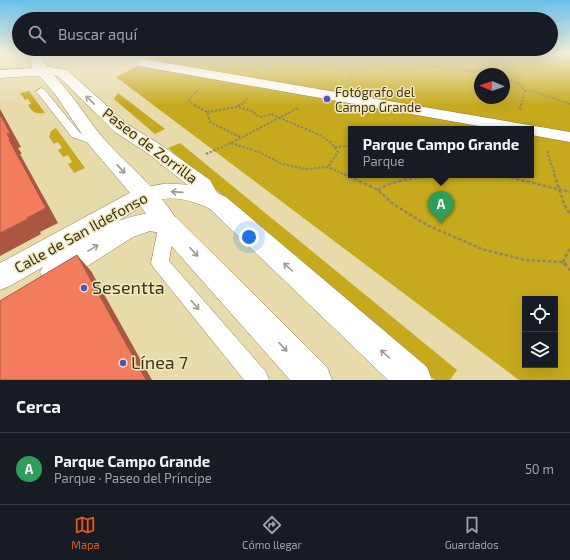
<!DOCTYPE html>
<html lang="es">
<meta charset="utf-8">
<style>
body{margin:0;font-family:"Exo 2",sans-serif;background:#20242c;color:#f1f3f6}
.controls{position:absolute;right:12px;bottom:12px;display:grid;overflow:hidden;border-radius:0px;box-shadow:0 4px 16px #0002}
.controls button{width:36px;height:36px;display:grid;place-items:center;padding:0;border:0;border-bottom:1px solid #363941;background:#171b24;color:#f1f3f6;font:20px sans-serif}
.compass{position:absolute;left:474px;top:68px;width:36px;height:36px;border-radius:50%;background:#171b24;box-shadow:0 4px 16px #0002;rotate:272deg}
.you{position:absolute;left:249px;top:237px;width:14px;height:14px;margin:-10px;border:3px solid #fff;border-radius:50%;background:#1a73e8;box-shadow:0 0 0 6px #1a73e833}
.badge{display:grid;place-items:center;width:26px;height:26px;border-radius:50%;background:#ea580c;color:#fff;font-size:13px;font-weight:700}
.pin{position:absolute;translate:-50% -33px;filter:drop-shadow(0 1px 2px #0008)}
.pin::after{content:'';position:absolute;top:21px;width:14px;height:12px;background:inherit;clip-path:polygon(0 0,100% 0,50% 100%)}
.popup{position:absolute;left:348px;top:126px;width:186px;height:52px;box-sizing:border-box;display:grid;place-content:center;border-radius:0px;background:#171b24;filter:drop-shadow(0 1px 3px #0005);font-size:13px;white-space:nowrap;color:#9ea1a6}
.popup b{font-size:15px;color:#f1f3f6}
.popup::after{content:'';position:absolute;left:50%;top:100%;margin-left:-8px;border:8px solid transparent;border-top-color:#171b24}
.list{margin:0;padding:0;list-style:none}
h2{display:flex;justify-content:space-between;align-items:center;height:52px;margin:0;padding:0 16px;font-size:17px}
h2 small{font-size:13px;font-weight:400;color:#9ea1a6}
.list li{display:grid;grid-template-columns:26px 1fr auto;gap:12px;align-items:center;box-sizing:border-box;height:72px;padding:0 16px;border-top:1px solid #363941}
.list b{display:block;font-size:15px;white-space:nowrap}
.list p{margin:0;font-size:13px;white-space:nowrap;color:#9ea1a6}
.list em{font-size:13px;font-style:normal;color:#9ea1a6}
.icon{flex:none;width:22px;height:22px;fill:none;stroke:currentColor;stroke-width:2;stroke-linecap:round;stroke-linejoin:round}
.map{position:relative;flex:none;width:570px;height:380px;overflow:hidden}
.search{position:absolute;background:#171b24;box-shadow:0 4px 16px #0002;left:12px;right:12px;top:12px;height:44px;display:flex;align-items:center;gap:10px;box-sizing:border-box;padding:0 14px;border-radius:22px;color:#9ea1a6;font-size:15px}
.sheet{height:124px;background:#171b24}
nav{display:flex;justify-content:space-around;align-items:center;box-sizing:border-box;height:56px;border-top:1px solid #363941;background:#171b24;font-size:11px;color:#9ea1a6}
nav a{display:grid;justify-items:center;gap:2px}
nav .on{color:#ea580c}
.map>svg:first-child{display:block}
.green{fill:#c6a91c;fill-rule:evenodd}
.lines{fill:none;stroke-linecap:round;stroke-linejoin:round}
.service-casing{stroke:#8a7f52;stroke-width:1}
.pedestrian-casing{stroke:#8a7f52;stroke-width:1}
.minor-casing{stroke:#8a7f52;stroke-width:1}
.tertiary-casing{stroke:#8a7f52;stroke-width:1}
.secondary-casing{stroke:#8a7f52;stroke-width:1}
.path-far3{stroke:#8f8766;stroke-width:1.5;stroke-dasharray:2 1.5;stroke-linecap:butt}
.path-far2{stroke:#8f8766;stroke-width:2;stroke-dasharray:2.5 1.5;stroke-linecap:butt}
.path-far1{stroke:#8f8766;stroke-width:2.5;stroke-dasharray:3.5 2;stroke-linecap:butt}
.path{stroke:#8f8766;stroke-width:3.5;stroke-dasharray:4 3;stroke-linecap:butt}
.service{fill:#fff;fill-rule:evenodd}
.pedestrian{fill:#fff;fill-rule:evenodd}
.minor{fill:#fff;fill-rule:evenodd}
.tertiary{fill:#fff;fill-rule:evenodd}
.secondary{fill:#fff;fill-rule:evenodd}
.shaded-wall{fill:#a95740}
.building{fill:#f27c5c;stroke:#a95740}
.oneway{stroke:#9c9a91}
.poi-dot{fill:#4e52c8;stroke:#f4e8b8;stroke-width:1.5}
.labels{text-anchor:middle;stroke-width:3;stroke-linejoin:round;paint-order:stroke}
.far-poi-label{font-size:13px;fill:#3a3623;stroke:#f4e8b8;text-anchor:start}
.street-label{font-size:15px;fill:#3a3623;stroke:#f4e8b8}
.near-poi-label{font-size:18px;fill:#3a3623;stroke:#f4e8b8;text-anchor:start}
</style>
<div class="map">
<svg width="570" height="380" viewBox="0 0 570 380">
<rect width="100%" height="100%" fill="#e7dbab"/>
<!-- green -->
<g class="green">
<path d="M152 53H570V380H519L116 77 143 63ZM480 74H504V98H480ZM351 129H531V175H351ZM525 299H555V365H525Z"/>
<path d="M29 91 45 113C35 114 33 113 28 105L31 104 28 99 25 100 20 93Z"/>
<polygon points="118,93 165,129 155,134 114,99"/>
<polygon points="56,128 85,168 74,173 68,164 72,162 68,155 63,157 58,150 62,148 58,142 54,144 49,137 51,131"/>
<polygon points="180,143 457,370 450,380 435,380 168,148"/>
</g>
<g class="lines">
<defs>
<g id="service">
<polygon points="41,88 44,89 80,133 101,139 103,142 101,145 97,146 72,137 36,91"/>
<polygon points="167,218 172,220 175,224 169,261 266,372 269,380 244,380 154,268 151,263 159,224 162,220"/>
</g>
<polygon id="pedestrian" points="143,59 570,132 570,142 531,135 531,129 496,129 139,66 137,63 139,60"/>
<polygon id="minor" points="51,67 67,70 127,124 161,145 210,180 220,198 217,204 209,206 201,204 194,190 147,153 115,132 58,76 51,75 0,78 0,70"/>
<path id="tertiary" d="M29 53H41C44 68 56 76 65 88 79 104 90 123 104 139 128 166 162 192 179 224L176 231 167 234 158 231 137 201 90 146 55 94 32 67Z"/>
<path id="secondary" d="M163 184C185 183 206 187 226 197L427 367 432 380H388L210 209C193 200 172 195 153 201 141 205 129 215 118 221 140 214 153 210 176 217L327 367 332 380H290L160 233 150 231 133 237 64 281 54 284 44 281 40 272 43 267 10 286 0 290V263L137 189Z"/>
</defs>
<!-- service casing -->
<use href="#service" class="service-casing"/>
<!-- pedestrian casing -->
<use href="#pedestrian" class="pedestrian-casing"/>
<!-- minor casing -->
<use href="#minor" class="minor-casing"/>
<!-- tertiary casing -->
<use href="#tertiary" class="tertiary-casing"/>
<!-- secondary casing -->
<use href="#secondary" class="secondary-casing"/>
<!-- path-far3 -->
<g class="path-far3">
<polyline points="100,53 126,59"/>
<polyline points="488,53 508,55 510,63 501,74"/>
<polyline points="541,53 570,63"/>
<polyline points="508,55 512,53"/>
<polyline points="396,61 489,74"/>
<polyline points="240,63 247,53"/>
<polyline points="312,63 353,70 348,81"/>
<polyline points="253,64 312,63 309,53"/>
<polyline points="336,67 342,63 346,53"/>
<polyline points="353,70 396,61 393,53"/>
<polyline points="504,77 520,85 525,91 521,106"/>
<polyline points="525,91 532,91 570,104"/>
<polyline points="195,106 188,100 198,90"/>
<polyline points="238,106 244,103 247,98"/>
</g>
<!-- path-far2 -->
<g class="path-far2">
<polyline points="194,105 207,112 210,122 240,137"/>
<polyline points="238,106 240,105"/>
<polyline points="520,110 521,105"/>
<polyline points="207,112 237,107 252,111 256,115 261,117 271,114 322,136 331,143 338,152 328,167"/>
<polyline points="231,143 259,152 282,164 306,169 328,167 346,175"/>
<polyline points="335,147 351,146"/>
<polyline points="547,151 555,175"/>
<polyline points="206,154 231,143 298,108"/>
</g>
<!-- path-far1 -->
<g class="path-far1">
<polyline points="344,174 378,190 393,204 427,225 482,249 525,260 563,262 565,264"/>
<polyline points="554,174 565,206 570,214"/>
<polyline points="500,175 570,192"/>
<path d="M378 190C397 178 418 178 439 175"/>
<polyline points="563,262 570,248"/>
</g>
<!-- path -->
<polyline class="path" points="564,263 570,270"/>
<!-- service -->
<use href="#service" class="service"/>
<!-- pedestrian -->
<use href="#pedestrian" class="pedestrian"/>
<!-- minor -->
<use href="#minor" class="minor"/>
<!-- tertiary -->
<use href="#tertiary" class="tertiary"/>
<!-- secondary -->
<use href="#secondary" class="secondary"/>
</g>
<!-- shaded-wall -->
<g class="shaded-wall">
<polygon points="0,109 21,147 18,148 22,154 20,154 58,223 40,232 41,234 0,256 0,233 27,218 9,140 0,114"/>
<polygon points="77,255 91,271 152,380 146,380"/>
</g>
<!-- building -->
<g class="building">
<polygon points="0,114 10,133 7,134 10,139 9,140 46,208 27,218 28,219 0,233"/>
<polygon points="77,255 146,380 0,380 0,301"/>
</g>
<!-- one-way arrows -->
<defs><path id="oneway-shaft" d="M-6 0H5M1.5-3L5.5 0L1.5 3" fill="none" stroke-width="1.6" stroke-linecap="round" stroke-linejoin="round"/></defs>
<g class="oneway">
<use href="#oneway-shaft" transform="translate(90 100) rotate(-137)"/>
<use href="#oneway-shaft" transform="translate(121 169) rotate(47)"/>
<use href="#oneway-shaft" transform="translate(177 192) rotate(-176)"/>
<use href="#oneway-shaft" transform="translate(93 248) rotate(-31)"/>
<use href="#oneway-shaft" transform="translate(194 252) rotate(47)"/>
<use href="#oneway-shaft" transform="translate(288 267) rotate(-138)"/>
<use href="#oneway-shaft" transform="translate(195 305) rotate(50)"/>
<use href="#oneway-shaft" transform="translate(283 347) rotate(47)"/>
<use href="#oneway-shaft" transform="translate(385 354) rotate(-138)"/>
</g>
<!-- sky -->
<linearGradient id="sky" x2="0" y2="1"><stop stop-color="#69c0eb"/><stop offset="0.5" stop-color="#f4efd9"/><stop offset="1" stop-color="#f4efd9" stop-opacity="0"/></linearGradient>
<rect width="570" height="106" fill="url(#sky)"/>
<!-- markers -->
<g class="poi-dot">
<circle cx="327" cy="99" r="4"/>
<circle cx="84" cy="288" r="4"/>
<circle cx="123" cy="363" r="4"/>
</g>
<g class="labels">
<!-- far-poi labels -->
<g class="far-poi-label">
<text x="335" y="97">Fotógrafo del<tspan x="335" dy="15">Campo Grande</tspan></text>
</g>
<!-- street labels -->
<g class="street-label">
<text transform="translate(150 146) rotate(37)" y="5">Paseo de Zorrilla</text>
<text transform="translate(81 233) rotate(-29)" y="5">Calle de San Ildefonso</text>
</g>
<!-- near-poi labels -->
<g class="near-poi-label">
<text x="92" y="294">Sesentta</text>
<text x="131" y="369">Línea 7</text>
</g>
</g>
</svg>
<div class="controls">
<button><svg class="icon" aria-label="locate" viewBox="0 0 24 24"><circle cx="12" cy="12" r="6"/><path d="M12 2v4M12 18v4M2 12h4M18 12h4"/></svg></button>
<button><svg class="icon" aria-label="layers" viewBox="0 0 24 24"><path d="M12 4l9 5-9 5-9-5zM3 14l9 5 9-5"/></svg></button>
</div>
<svg class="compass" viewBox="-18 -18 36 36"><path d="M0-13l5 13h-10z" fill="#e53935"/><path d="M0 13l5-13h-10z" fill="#9ea1a6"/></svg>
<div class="you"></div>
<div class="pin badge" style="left:441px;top:224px;background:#2e9e5b">A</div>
<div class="popup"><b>Parque Campo Grande</b>Parque</div>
<div class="search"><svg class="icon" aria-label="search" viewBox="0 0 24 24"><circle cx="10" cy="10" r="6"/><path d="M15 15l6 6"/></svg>Buscar aquí</div>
</div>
<section class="sheet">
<h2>Cerca<small></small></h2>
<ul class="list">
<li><span class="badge" style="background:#2e9e5b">A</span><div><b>Parque Campo Grande</b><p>Parque · Paseo del Príncipe</p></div><em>50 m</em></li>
</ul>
</section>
<nav>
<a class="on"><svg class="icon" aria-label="map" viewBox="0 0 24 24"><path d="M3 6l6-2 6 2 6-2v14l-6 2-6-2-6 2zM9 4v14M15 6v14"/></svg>Mapa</a>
<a><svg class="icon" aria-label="directions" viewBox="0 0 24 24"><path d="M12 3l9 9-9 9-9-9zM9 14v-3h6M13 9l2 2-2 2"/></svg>Cómo llegar</a>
<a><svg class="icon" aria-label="saved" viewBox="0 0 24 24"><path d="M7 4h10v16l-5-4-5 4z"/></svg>Guardados</a>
</nav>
